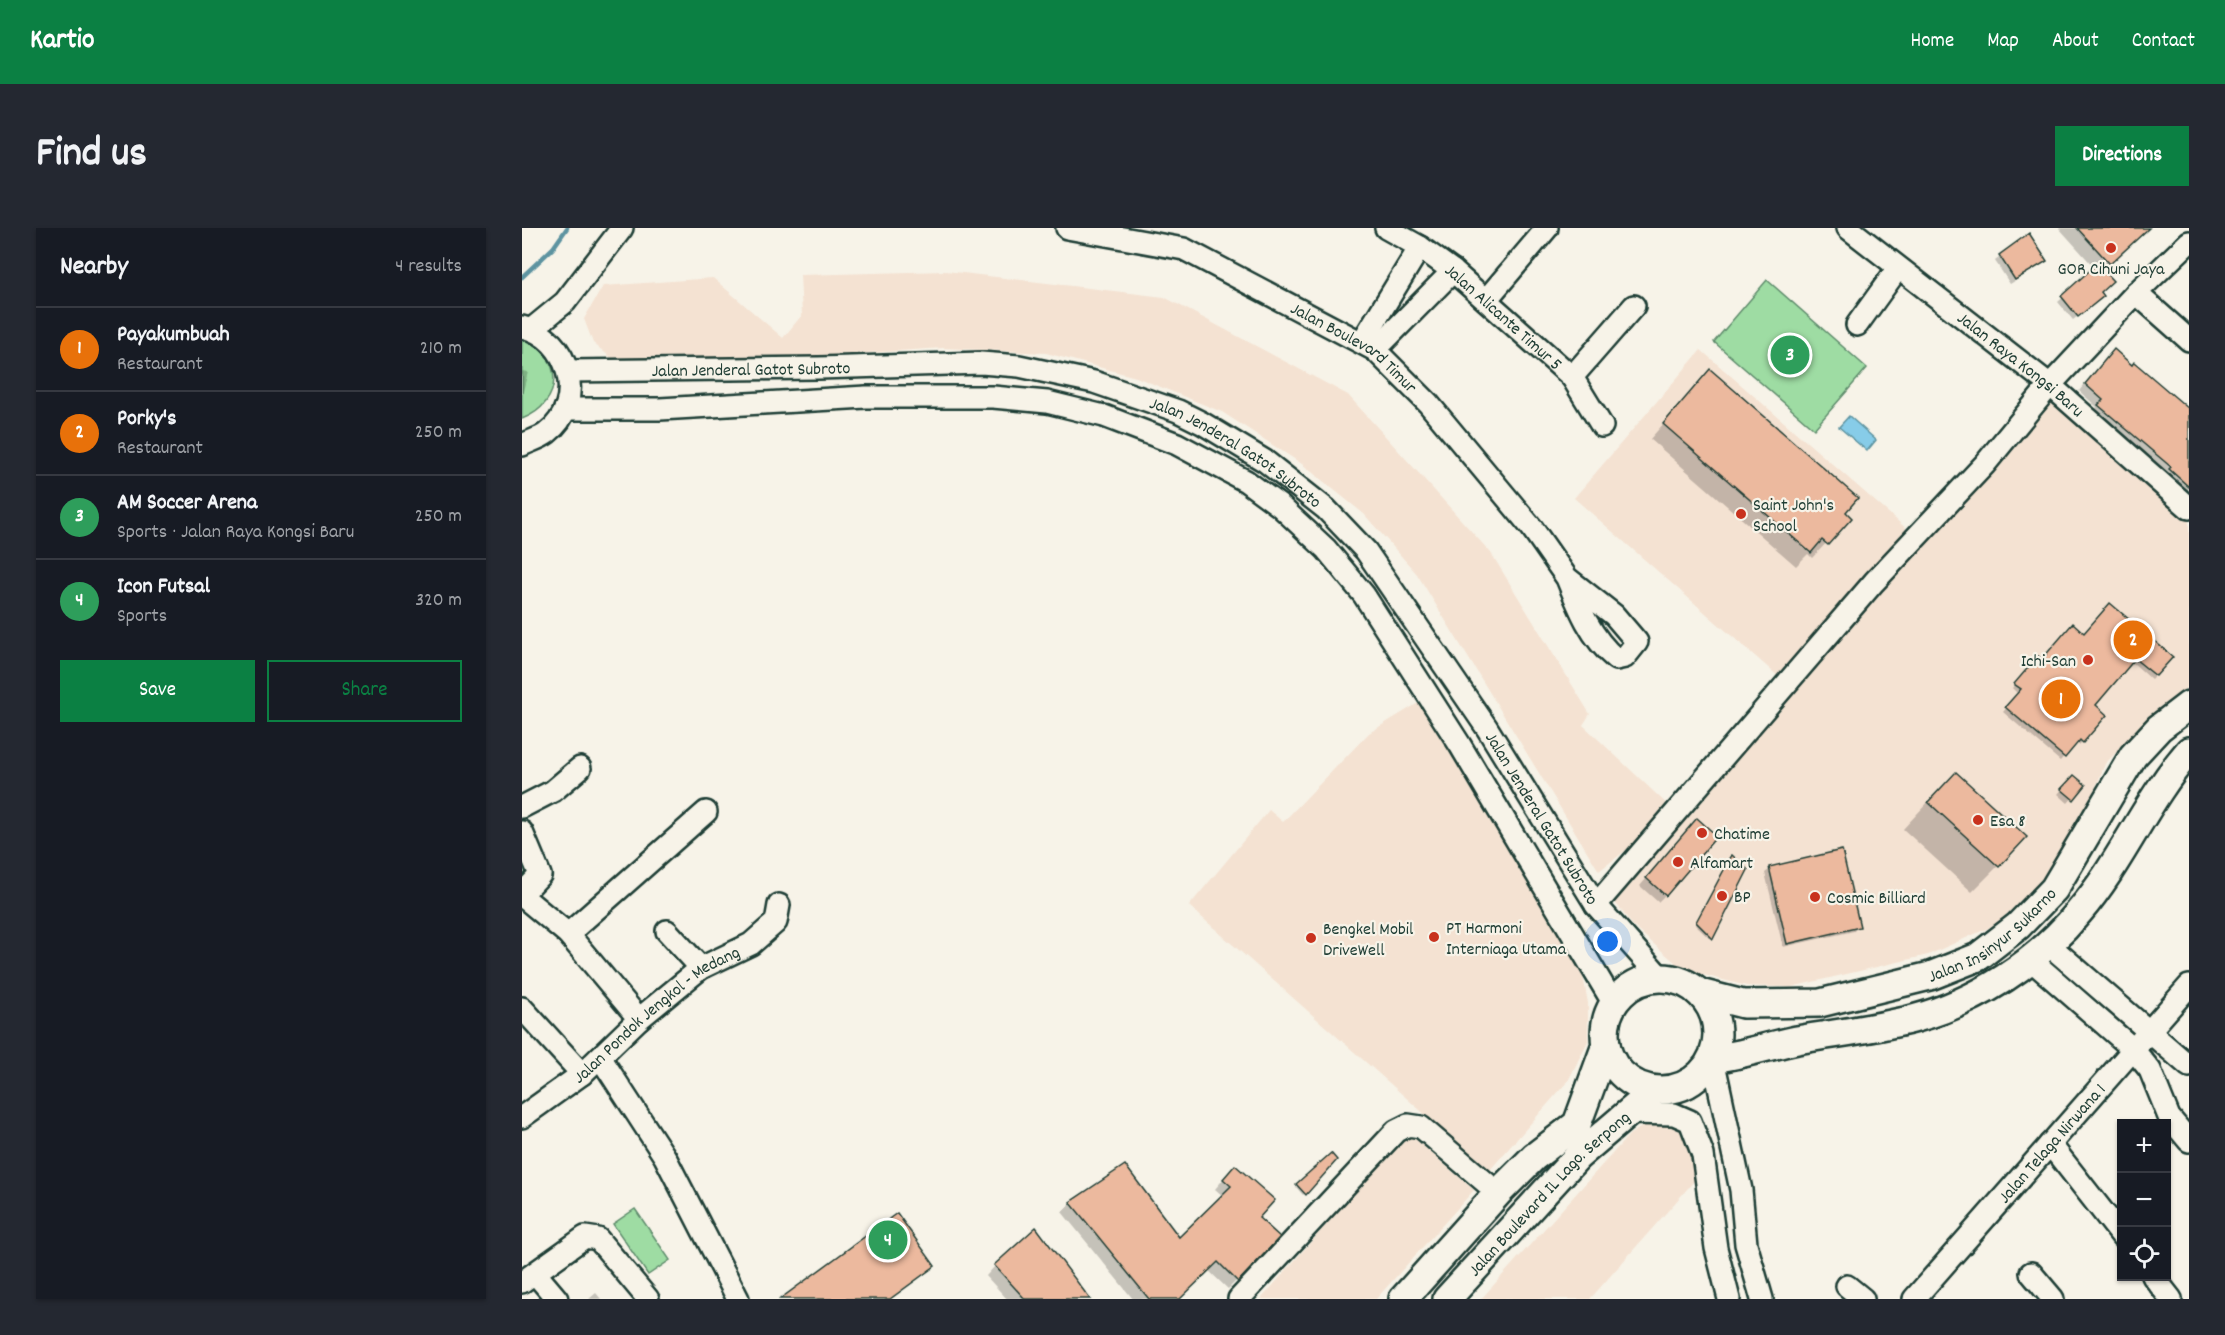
<!DOCTYPE html>
<meta charset="utf-8">
<style>
body{margin:0;font-family:Dekko,sans-serif;background:#242831;color:#f1f3f6}
.controls{position:absolute;right:18px;bottom:18px;display:grid;overflow:hidden;border-radius:0px;box-shadow:0 2px 4px #0004}
.controls button{width:54px;height:54px;display:grid;place-items:center;padding:0;border:0;border-bottom:2px solid #363941;background:#171b24;color:#f1f3f6;font:30px sans-serif}
.you{position:absolute;left:1086px;top:714px;width:21px;height:21px;margin:-15px;border:4px solid #fff;border-radius:50%;background:#1a73e8;box-shadow:0 0 0 9px #1a73e833}
.badge{display:grid;place-items:center;width:39px;height:39px;border-radius:50%;background:#0b8043;color:#fff;font-size:20px;font-weight:700}
.pin{position:absolute;translate:-50% -50%;border:3px solid #fff;box-shadow:0 2px 6px #0006}
.list{margin:0;padding:0;list-style:none}
h2{display:flex;justify-content:space-between;align-items:center;height:78px;margin:0;padding:0 24px;font-size:26px}
h2 small{font-size:20px;font-weight:400;color:#9ea1a6}
.list li{display:grid;grid-template-columns:39px 1fr auto;gap:18px;align-items:center;box-sizing:border-box;height:84px;padding:0 24px;border-top:2px solid #363941}
.list b{display:block;font-size:22px;white-space:nowrap}
.list p{margin:0;font-size:20px;white-space:nowrap;color:#9ea1a6}
.list em{font-size:20px;font-style:normal;color:#9ea1a6}
.actions{display:flex;gap:12px;padding:18px 24px}
.actions a{flex:1;padding:14px 0;border:2px solid #0b8043;border-radius:0px;text-align:center;font-size:21px;color:#0b8043}
.actions .main{background:#0b8043;color:#fff}
.icon{flex:none;width:33px;height:33px;fill:none;stroke:currentColor;stroke-width:2;stroke-linecap:round;stroke-linejoin:round}
.map{position:relative;flex:none;width:1667px;height:1071px;overflow:hidden;border-radius:0px}
header{display:flex;align-items:center;gap:36px;box-sizing:border-box;height:84px;padding:0 30px;background:#0b8043;color:#fff}
header strong{font-size:28px}
nav{display:flex;gap:33px;margin-inline-start:auto;font-size:21px}
.intro{display:flex;align-items:center;justify-content:space-between;box-sizing:border-box;height:144px;padding:0 36px}
h1{margin:0;font-size:42px}
.button{padding:15px 27px;border-radius:0px;background:#0b8043;color:#fff;font-size:21px;font-weight:700}
main{display:flex;gap:36px;padding:0 36px}
aside{flex:1;background:#171b24;border-radius:0px;box-shadow:0 2px 4px #0004}
.map>svg:first-child{display:block}
.built{fill:#f4e2d2}
.green{fill:#9edca3;stroke:#5e8c6c;stroke-width:1.5}
.water{fill:#87cce8;stroke:#5d93a0;stroke-width:1.5}
.shadow{fill:#0003}
.lines{fill:none;stroke-linecap:round;stroke-linejoin:round}
.stream{stroke:#5d93a0;stroke-width:4.5}
.building{fill:#ecb99e;stroke:#1f3d34;stroke-width:1.5}
.minor-casing{stroke:#1f3d34;stroke-width:26}
.major-casing{stroke:#1f3d34;stroke-width:32}
.minor{stroke:#f7f3e8;stroke-width:21}
.major{stroke:#f7f3e8;stroke-width:27}
.poi-dot{fill:#c8321e;stroke:#f7f3e8;stroke-width:2}
.labels{text-anchor:middle;stroke-width:4.5;stroke-linejoin:round;paint-order:stroke}
.poi-label{font-size:18px;fill:#1f3d34;stroke:#f7f3e8;text-anchor:start}
.street-label{font-size:18px;fill:#1f3d34;stroke:#f7f3e8}
</style>
<header>
<strong>Kartio</strong>
<nav><a>Home</a><a>Map</a><a>About</a><a>Contact</a></nav>
</header>
<div class="intro"><h1>Find us</h1><a class="button">Directions</a></div>
<main>
<aside>
<h2>Nearby<small>4 results</small></h2>
<ul class="list">
<li><span class="badge" style="background:#e8710a">1</span><div><b>Payakumbuah</b><p>Restaurant</p></div><em>210 m</em></li>
<li><span class="badge" style="background:#e8710a">2</span><div><b>Porky's</b><p>Restaurant</p></div><em>250 m</em></li>
<li><span class="badge" style="background:#2e9e5b">3</span><div><b>AM Soccer Arena</b><p>Sports · Jalan Raya Kongsi Baru</p></div><em>250 m</em></li>
<li><span class="badge" style="background:#2e9e5b">4</span><div><b>Icon Futsal</b><p>Sports</p></div><em>320 m</em></li>
</ul>
<div class="actions"><a class="main">Save</a><a>Share</a></div>
</aside>
<div class="map">
<svg width="1667" height="1071" viewBox="0 0 1667 1071">
<rect width="100%" height="100%" fill="#f7f3e8"/>
<filter id="ink" filterUnits="userSpaceOnUse"><feTurbulence type="fractalNoise" baseFrequency=".0167" numOctaves="2"/><feDisplacementMap in="SourceGraphic" scale="12" xChannelSelector="R" yChannelSelector="G"/><feConvolveMatrix kernelMatrix="1 2 1 2 8 2 1 2 1" color-interpolation-filters="sRGB"/></filter>
<g filter="url(#ink)">
<!-- built -->
<g class="built">
<polygon points="424,43 642,69 826,167 969,325 1068,486 1061,497 1149,580 1112,616 1077,643 895,346 842,286 780,236 700,184 614,149 524,125 421,120 103,141 71,115 62,91 81,58 191,50 261,110 280,87 278,47"/>
<polygon points="1179,122 1386,302 1258,450 1052,270"/>
<polygon points="1531,171 1667,288 1667,458 1628,489 1583,536 1563,586 1532,643 1473,697 1406,727 1269,759 1225,758 1162,742 1112,699 1092,673 1524,175"/>
<polygon points="898,474 1058,732 1066,775 1066,813 1046,853 967,943 667,678 747,582 761,594 847,505"/>
<polygon points="1130,893 1151,896 1165,909 1174,951 1068,1071 959,1071 1108,906"/>
<polygon points="885,904 952,962 854,1071 739,1071"/>
</g>
<!-- green -->
<g class="green">
<polygon points="1245,52 1345,140 1292,201 1192,114"/>
<path d="M0 111C43 127 42 175 0 191Z"/>
<polygon points="113,981 148,1032 126,1047 91,996"/>
</g>
<!-- water -->
<polygon class="water" points="1327,188 1354,212 1345,223 1317,199"/>
<!-- shadow -->
<g class="shadow">
<polygon points="1537,0 1617,0 1611,13 1580,43 1576,72 1551,92 1536,74 1573,40"/>
<polygon points="1506,7 1519,37 1488,56 1473,33"/>
<polygon points="1586,129 1667,180 1667,271 1571,184 1575,179 1557,163"/>
<polygon points="0,143 6,144 0,167"/>
<polygon points="1188,143 1328,290 1290,330 1286,326 1274,338 1128,211"/>
<polygon points="1562,406 1649,429 1629,451 1609,433 1572,477 1560,514 1557,517 1554,515 1538,533 1481,484 1496,466 1490,460 1513,434 1520,433"/>
<polygon points="1547,553 1562,557 1546,575 1536,566"/>
<polygon points="1408,572 1476,638 1450,664 1381,601"/>
<polygon points="1168,599 1143,667 1136,674 1118,658"/>
<polygon points="1209,630 1224,642 1188,711 1173,697"/>
<polygon points="1248,641 1336,698 1332,703 1261,719 1243,645"/>
<polygon points="809,928 813,932 781,967 774,959"/>
<polygon points="704,948 735,990 715,1052 706,1061 686,1042 656,1071 611,1071 540,984 549,975 657,1011 701,968 693,961"/>
<polygon points="411,1038 369,1071 262,1071"/>
<polygon points="473,1038 566,1071 485,1071 464,1048"/>
<polygon points="74,1065 79,1071 67,1071"/>
</g>
<g class="lines">
<!-- stream -->
<polyline class="stream" points="0,49 31,20 45,0"/>
</g>
<!-- building -->
<g class="building">
<polygon points="1555,0 1627,0 1588,36"/>
<polygon points="1507,5 1525,33 1493,52 1477,27"/>
<polygon points="1575,36 1591,53 1579,64 1582,68 1556,89 1539,68"/>
<polygon points="1592,121 1610,137 1612,134 1667,181 1667,259 1647,241 1649,239 1576,177 1581,172 1563,156"/>
<polygon points="1188,141 1336,270 1324,284 1330,290 1306,317 1300,312 1289,325 1141,196"/>
<polygon points="1588,375 1651,429 1634,448 1613,431 1574,477 1585,487 1561,515 1558,512 1543,530 1483,479 1499,461 1492,456 1516,428 1520,431 1551,395 1562,405"/>
<polygon points="1434,544 1505,609 1477,639 1406,574"/>
<polygon points="1552,547 1564,557 1552,572 1539,561"/>
<polygon points="1175,590 1195,608 1144,668 1124,650"/>
<polygon points="1320,622 1338,699 1265,716 1247,639"/>
<polygon points="1210,627 1226,642 1191,711 1174,694"/>
<polygon points="809,925 815,932 784,967 774,956"/>
<polygon points="603,937 657,1009 709,958 701,951 713,937 753,972 737,990 758,1009 716,1054 696,1034 658,1071 627,1071 548,974"/>
<polygon points="375,985 413,1038 368,1071 258,1071"/>
<polygon points="514,999 568,1071 503,1071 472,1037"/>
</g>
<g class="lines">
<defs>
<g id="minor">
<path id="s1" d="M545 0 662 21 853 122 906 175 1010 300 1045 350 1092 387 1115 414 1103 429 1094 431C1069 410 1057 380 1045 350"/>
<path id="s2" d="M864 0 898 19 931 43 1050 149 1080 198"/>
<path id="s3" d="M1326 0 1528 157 1667 280"/>
<polyline points="1614,65 1667,112"/>
<polyline points="964,72 1025,0"/>
<polyline points="1335,97 1376,40"/>
<path d="M0 99C48 109 65 175 25 205 19 210 8 213 0 217"/>
<polyline points="10,101 43,74 100,0"/>
<polyline points="840,114 898,19"/>
<polyline points="853,122 931,43"/>
<path id="s4" d="M46 143 297 140 459 135 497 138 572 154 656 183 680 195 743 233 804 281 844 323 965 500 1074 677 1139 750"/>
<polyline points="1050,149 1112,78"/>
<polyline points="43,181 138,181 344,169 471,169 525,174 582,188 655,216 724,253 758,278 804,321 842,367 938,517 1092,776"/>
<polyline points="0,579 31,563 58,540"/>
<polyline points="0,604 18,647 0,666"/>
<polyline points="0,668 46,706 117,791"/>
<polyline points="1074,677 1352,354 1463,236 1528,157 1614,65 1667,14"/>
<polyline points="145,703 179,740"/>
<polyline points="46,706 184,584"/>
<polyline points="1527,717 1667,838"/>
<polyline points="1509,732 1611,821 1628,842 1647,889 1667,913"/>
<polyline points="0,780 60,846"/>
<polyline points="78,829 143,929 216,1071"/>
<polyline points="1191,831 1219,962 1224,1016 1240,1071"/>
<polyline points="1106,885 1152,886 1168,893 1181,927 1194,1020 1207,1071"/>
<path id="s5" d="M0 889 60 846 117 791 179 740 229 716 254 694 257 677"/>
<polyline points="1528,916 1600,1008"/>
<polyline points="13,1045 35,1071"/>
<polyline points="1509,1045 1531,1071"/>
<polyline points="1631,1048 1649,1071"/>
<polyline points="0,1054 63,1009 76,1011 126,1071"/>
<polyline points="1325,1058 1341,1071"/>
<polyline points="717,1071 874,903 886,897 899,899 976,965"/>
<path id="s6" d="M1392 1071 1667 758"/>
</g>
<g id="major">
<circle cx="1139" cy="806" r="56"/>
<path id="s7" d="M1178 765 1221 776 1298 775 1408 748 1456 729 1496 698 1532 661 1611 528 1637 500 1667 477"/>
<path d="M1191 831C1220 827 1246 818 1275 812 1314 805 1353 801 1391 791 1455 774 1515 735 1557 684 1600 634 1624 572 1667 523"/>
<polyline points="881,1071 976,965 1012,929 1055,896 1084,817"/>
<path id="s8" d="M925 1071 1056 928 1132 863"/>
</g>
</defs>
<!-- minor casing -->
<use href="#minor" class="minor-casing"/>
<!-- major casing -->
<use href="#major" class="major-casing"/>
<!-- minor -->
<use href="#minor" class="minor"/>
<!-- major -->
<use href="#major" class="major"/>
</g>
</g>
<!-- markers -->
<g class="poi-dot">
<circle cx="1589" cy="20" r="6"/>
<circle cx="1219" cy="286" r="6"/>
<circle cx="1566" cy="432" r="6"/>
<circle cx="1456" cy="592" r="6"/>
<circle cx="1180" cy="605" r="6"/>
<circle cx="1156" cy="634" r="6"/>
<circle cx="1200" cy="668" r="6"/>
<circle cx="1293" cy="669" r="6"/>
<circle cx="912" cy="709" r="6"/>
<circle cx="789" cy="710" r="6"/>
</g>
<g class="labels">
<!-- poi labels -->
<g class="poi-label">
<text x="1589" y="46" text-anchor="middle">GOR Cihuni Jaya</text>
<text x="1231" y="282">Saint John's<tspan x="1231" dy="21">School</tspan></text>
<text x="1554" y="438" text-anchor="end">Ichi-San</text>
<text x="1468" y="598">Esa 8</text>
<text x="1192" y="611">Chatime</text>
<text x="1168" y="640">Alfamart</text>
<text x="1212" y="674">BP</text>
<text x="1305" y="675">Cosmic Billiard</text>
<text x="924" y="705">PT Harmoni<tspan x="924" dy="21">Interniaga Utama</tspan></text>
<text x="801" y="706">Bengkel Mobil<tspan x="801" dy="21">DriveWell</tspan></text>
</g>
<!-- street labels -->
<g class="street-label">
<text dy="6" stroke="none"><textPath href="#s2" startOffset="148">Jalan Alicante Timur 5</textPath></text>
<text dy="6" stroke="none"><textPath href="#s1" startOffset="316">Jalan Boulevard Timur</textPath></text>
<text dy="6" stroke="none"><textPath href="#s3" startOffset="220">Jalan Raya Kongsi Baru</textPath></text>
<text dy="6" stroke="none"><textPath href="#s4" startOffset="183">Jalan Jenderal Gatot Subroto</textPath></text>
<text dy="6" stroke="none"><textPath href="#s4" startOffset="687">Jalan Jenderal Gatot Subroto</textPath></text>
<text dy="6" stroke="none"><textPath href="#s4" startOffset="1173">Jalan Jenderal Gatot Subroto</textPath></text>
<text dy="6" stroke="none"><textPath href="#s7" startOffset="310">Jalan Insinyur Sukarno</textPath></text>
<text dy="6" stroke="none"><textPath href="#s5" startOffset="170">Jalan Pondok Jengkol - Medang</textPath></text>
<text dy="6" stroke="none"><textPath href="#s6" startOffset="208">Jalan Telaga Nirwana 1</textPath></text>
<text dy="6" stroke="none"><textPath href="#s8" startOffset="147">Jalan Boulevard IL Lago. Serpong</textPath></text>
</g>
</g>
</svg>
<div class="controls">
<button>+</button>
<button>−</button>
<button><svg class="icon" aria-label="locate" viewBox="0 0 24 24"><circle cx="12" cy="12" r="6"/><path d="M12 2v4M12 18v4M2 12h4M18 12h4"/></svg></button>
</div>
<div class="you"></div>
<div class="pin badge" style="left:1539px;top:471px;background:#e8710a">1</div>
<div class="pin badge" style="left:1611px;top:412px;background:#e8710a">2</div>
<div class="pin badge" style="left:1268px;top:127px;background:#2e9e5b">3</div>
<div class="pin badge" style="left:366px;top:1012px;background:#2e9e5b">4</div>
</div>
</main>
